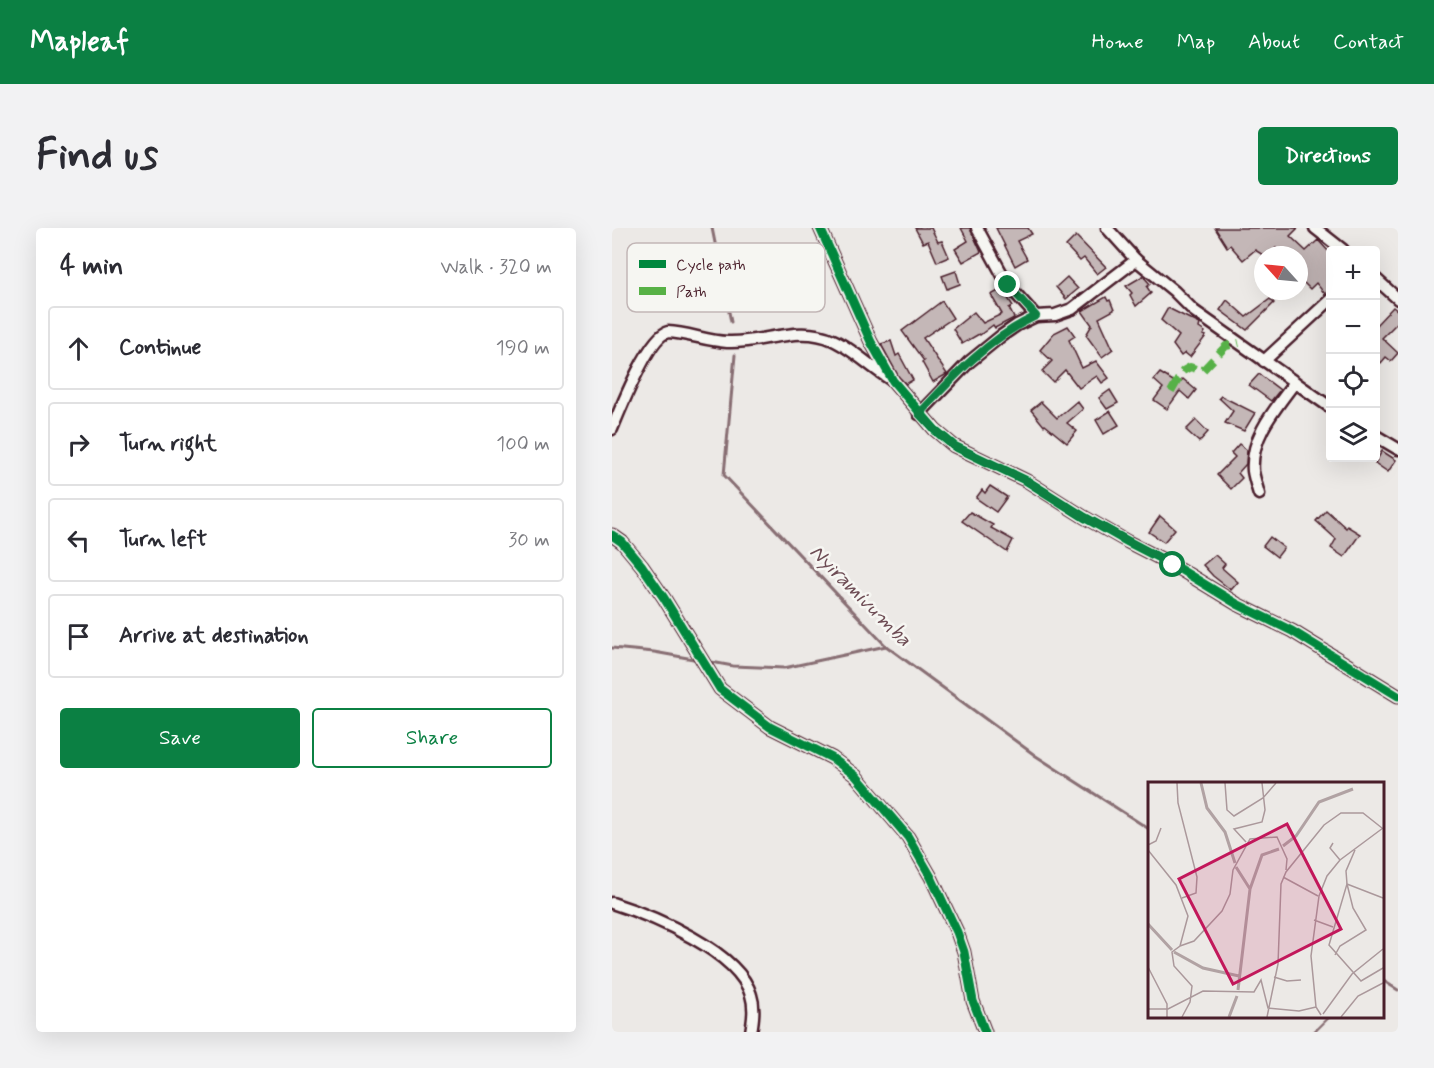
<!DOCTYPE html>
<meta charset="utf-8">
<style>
body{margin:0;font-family:Mynerve,sans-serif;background:#f2f2f3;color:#2b2b33}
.controls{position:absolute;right:18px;top:18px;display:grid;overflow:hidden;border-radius:6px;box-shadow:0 6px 24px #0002}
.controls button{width:54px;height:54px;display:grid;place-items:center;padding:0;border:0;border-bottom:2px solid #e1e1e2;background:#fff;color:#2b2b33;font:30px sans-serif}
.compass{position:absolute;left:642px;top:18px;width:54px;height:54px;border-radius:50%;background:#fff;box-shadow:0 6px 24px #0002;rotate:297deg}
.stop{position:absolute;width:18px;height:18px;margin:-14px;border:4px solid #0b8043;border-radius:50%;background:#fff}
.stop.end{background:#0b8043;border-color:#fff;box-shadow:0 2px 6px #0008}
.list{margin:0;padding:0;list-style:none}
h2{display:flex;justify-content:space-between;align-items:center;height:78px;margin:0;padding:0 24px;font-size:26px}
h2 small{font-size:20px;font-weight:400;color:#7c7c81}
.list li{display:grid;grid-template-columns:39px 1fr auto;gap:18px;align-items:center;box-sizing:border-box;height:84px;margin:0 12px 12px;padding:0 12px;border:2px solid #e1e1e2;border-radius:6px}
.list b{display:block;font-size:22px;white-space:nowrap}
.list em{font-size:20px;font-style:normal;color:#7c7c81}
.actions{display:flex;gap:12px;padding:18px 24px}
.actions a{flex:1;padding:14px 0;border:2px solid #0b8043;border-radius:6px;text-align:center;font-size:21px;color:#0b8043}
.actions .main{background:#0b8043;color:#fff}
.icon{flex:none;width:33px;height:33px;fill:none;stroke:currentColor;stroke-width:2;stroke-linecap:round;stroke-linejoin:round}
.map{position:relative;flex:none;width:786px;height:804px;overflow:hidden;border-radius:6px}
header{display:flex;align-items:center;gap:36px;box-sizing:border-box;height:84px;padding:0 30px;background:#0b8043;color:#fff}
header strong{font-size:28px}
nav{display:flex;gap:33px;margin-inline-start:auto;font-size:21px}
.intro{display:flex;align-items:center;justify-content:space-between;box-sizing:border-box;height:144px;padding:0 36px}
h1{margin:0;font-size:42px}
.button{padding:15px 27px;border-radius:6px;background:#0b8043;color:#fff;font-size:21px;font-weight:700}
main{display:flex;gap:36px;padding:0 36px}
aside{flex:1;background:#fff;border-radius:6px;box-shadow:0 6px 24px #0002}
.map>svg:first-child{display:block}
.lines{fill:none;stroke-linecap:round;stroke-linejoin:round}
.stream{stroke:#886e73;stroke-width:3}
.building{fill:#c4b7b7;stroke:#4a1f2b;stroke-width:1.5}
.minor-casing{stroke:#4a1f2b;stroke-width:15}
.minor{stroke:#f6f6f2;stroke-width:10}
.quiet{stroke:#57b146;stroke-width:8;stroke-dasharray:15 8;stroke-linecap:butt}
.cycleway-casing{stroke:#f6f6f2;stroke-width:13}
.cycleway{stroke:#00873e;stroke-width:9}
.route{stroke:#0b8043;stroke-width:8}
.labels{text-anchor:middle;stroke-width:5;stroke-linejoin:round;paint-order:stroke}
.water-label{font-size:21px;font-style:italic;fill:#6e4d55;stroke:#f6f6f2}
.inset-river{fill:none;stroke:#b1a2a3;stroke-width:3}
.inset-road{fill:none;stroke:#ab989b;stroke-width:1.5}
.view{fill:#c2185b;fill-opacity:0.15;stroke:#c2185b;stroke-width:3}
.inset-edge{fill:none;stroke:#4a1f2b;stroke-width:3}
.key{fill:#f6f6f2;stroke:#c2b6b6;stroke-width:1.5}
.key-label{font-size:16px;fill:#4a1f2b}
</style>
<header>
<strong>Mapleaf</strong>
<nav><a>Home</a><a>Map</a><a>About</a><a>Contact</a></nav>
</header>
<div class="intro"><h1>Find us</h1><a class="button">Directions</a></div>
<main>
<aside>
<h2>4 min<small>Walk · 320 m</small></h2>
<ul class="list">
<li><svg class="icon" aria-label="ahead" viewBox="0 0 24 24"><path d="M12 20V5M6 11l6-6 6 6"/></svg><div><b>Continue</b></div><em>190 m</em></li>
<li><svg class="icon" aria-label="right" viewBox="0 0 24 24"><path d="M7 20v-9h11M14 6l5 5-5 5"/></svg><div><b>Turn right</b></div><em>100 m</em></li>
<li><svg class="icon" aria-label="left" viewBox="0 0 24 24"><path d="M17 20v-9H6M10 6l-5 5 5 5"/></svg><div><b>Turn left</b></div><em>30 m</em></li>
<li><svg class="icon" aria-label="arrive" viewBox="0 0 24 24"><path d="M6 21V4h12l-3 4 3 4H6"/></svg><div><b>Arrive at destination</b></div></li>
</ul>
<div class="actions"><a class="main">Save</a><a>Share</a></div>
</aside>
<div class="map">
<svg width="786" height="804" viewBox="0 0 786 804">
<rect width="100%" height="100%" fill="#ece9e6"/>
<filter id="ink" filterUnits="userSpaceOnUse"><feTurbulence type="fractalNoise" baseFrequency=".0167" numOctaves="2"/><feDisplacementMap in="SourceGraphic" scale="12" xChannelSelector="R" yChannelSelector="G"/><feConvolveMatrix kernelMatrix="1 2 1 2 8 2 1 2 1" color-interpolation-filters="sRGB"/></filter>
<g filter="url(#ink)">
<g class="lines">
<!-- stream -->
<g class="stream">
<polyline points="100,0 119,94"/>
<polyline points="123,127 112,247 274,418 424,528 537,601"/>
<polyline points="0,420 42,424 87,432"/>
<polyline points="94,433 121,438 172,440 274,418"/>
<polyline points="770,752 786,762"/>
<polyline points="702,804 718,788"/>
</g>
</g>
<!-- building -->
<g class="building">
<polygon points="303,0 319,0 326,14 330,13 337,29 325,34 316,13 311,15"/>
<polygon points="349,0 358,0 369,24 351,34 343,21 356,13"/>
<polygon points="384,0 416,0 420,6 405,13 415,31 403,38"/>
<polygon points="603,0 686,0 678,8 694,23 706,12 718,25 718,61 713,66 704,55 698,61 687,50 687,27 671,27 664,20 659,27 651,27 643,22 631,32 618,17 615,19"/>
<polygon points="464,8 494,39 485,46 472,30 468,33 454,18"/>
<polygon points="344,43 348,56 335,61 330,48"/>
<polygon points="531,48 538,56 535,59 539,65 524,78 518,67 520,65 514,58"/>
<polygon points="455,49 466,61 454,71 444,59"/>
<polygon points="390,61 401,78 397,80 402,90 383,100 381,97 368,107 367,106 350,116 341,101 362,84 371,95 390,86 379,67"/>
<polygon points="494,69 496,73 498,72 502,82 487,90 501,121 490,129 474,107 480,97 470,83"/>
<polygon points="658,71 662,75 635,102 608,82 615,72 634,89"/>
<polygon points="330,73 341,90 311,110 335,146 321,154 310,134 312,133 290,103"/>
<polygon points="781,79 786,83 786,94 770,110 786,125 779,133 774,129 769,135 764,130 764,97"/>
<polygon points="556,80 588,96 587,100 593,104 591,107 594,108 578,129 573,125 569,128 561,117 567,108 549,92"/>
<polygon points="456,98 463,108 457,112 470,140 484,133 497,150 490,155 485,148 467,160 453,142 441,154 430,143 440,133 428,122 442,105"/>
<polygon points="279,113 284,128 287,126 301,152 294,156 287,149 269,116"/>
<polygon points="548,145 566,156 571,151 584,162 577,171 568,163 555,181 542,172 551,160 542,152"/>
<polygon points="647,146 668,162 659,173 637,157"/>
<polygon points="498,162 506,175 495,181 487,170"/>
<polygon points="609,168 643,185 632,203 613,195 621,183 607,170"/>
<polygon points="465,173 471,181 455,195 465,203 455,215 433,197 432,198 419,182 429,174 445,190"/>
<polygon points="498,183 507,197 492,206 484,192"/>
<polygon points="584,192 596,204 587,214 574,202"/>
<polygon points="627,216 635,222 634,236 626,245 630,250 619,261 605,247 623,229 619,225"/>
<polygon points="770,223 784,232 776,244 763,235"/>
<polygon points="378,258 395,269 384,284 364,270 370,262 373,265"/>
<polygon points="714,282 734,300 735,298 748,306 732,329 719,320 724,311 704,293"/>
<polygon points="358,284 381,297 379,300 401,312 395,324 350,293"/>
<polygon points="548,288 563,301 552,314 537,304"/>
<polygon points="658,309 672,320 665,329 651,318"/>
<polygon points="603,327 613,336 610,340 626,354 619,362 601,348 591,337"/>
</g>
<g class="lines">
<defs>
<g id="minor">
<polyline points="208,0 259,114 281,153 323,202 342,218 415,253 472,289 516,314 561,337 625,376 680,403 786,468"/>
<polyline points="365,0 396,57 424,88"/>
<polyline points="495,0 524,32 562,63 582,83 718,179"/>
<polyline points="703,0 731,22"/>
<polyline points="764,51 786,71"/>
<polyline points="652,133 718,72"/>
<polyline points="307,186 357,134 389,108 405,97 424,88 443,87 460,81 524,32"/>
<path d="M0 201C8 182 37 108 56 104 76 105 95 113 115 114 150 116 187 96 221 112 241 121 258 139 278 151"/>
<polyline points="764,208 786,221"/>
<path d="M647 266C645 259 642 250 641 243 638 209 664 180 683 154"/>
<polyline points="0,307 10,314 30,338 52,370 108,461 158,499 220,530 244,548 296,609 319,649 345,704 352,724 361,773 373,804"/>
<path d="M0 675C41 688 126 723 139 767 143 779 141 792 139 804"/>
</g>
</defs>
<!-- minor casing -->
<use href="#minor" class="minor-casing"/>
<!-- minor -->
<use href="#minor" class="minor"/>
<!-- quiet -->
<polyline class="quiet" points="559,164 571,143 578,139 590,143 614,118 627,115"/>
<defs>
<g id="cycleway">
<polyline points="208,0 259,114 281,153 323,202 342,218 415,253 472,289 516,314 561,337 625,376 680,403 786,468"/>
<polyline points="0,307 10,314 30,338 52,370 108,461 158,499 220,530 244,548 296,609 319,649 345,704 352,724 361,773 373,804"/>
</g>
</defs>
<!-- cycleway casing -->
<use href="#cycleway" class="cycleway-casing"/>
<!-- cycleway -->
<use href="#cycleway" class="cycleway"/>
</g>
</g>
<g class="lines" filter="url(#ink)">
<!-- route -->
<path class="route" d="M396 57 424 88C377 110 342 148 307 186L323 202 342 218 415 253 472 289 561 337"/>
</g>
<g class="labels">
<!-- water labels -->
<g class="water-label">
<text transform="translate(249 367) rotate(45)" y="7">Nyiramivumba</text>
</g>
</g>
<!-- overview -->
<g transform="translate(536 554)">
<rect width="236" height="236" fill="#ece9e6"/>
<path class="inset-river" d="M53 1 59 26 77 50 87 81M135 64 148 54 171 20 205 7M88 85 102 107M0 142 24 168M26 170 55 186 91 194M90 208 102 107 114 73 131 67M81 235 89 214"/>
<path class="inset-road" d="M29 1 30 21 49 95 48 111 34 116M77 1 79 28 86 34 115 16 128 1M98 60 86 47 114 40 117 28 114 1M185 61 182 66 192 78M0 63 8 59 13 46M0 68 28 103 40 134 32 164 24 170 26 184 44 204 42 220 34 235M207 68 198 89 199 102 181 163 213 199 235 186M135 95 170 114M166 138 185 145M32 164 46 159 74 129 82 112 85 88 102 57 129 55 139 77 138 88M187 173 192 164 218 148 205 126 199 102 235 116M0 185 19 222V235M126 195 139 199 153 198M0 227H20L55 209 106 210 113 198 120 226 151 229 168 225M175 232 204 192 235 167M173 233 168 225 163 174 171 114 179 94 192 78 235 46M119 235 130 182 133 102 138 90 176 43 193 31H215L234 46M193 235 210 214 235 201"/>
<path class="view" d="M139 42 193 147 85 202 31 97Z"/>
<rect width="236" height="236" class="inset-edge"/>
</g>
<!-- legend -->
<rect x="15" y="15" width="198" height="69" rx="9" class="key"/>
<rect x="27" y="32" width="27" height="8" fill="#00873e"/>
<rect x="27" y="59" width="27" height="8" fill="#57b146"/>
<g class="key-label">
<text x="64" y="42">Cycle path</text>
<text x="64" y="69">Path</text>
</g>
</svg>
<div class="controls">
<button>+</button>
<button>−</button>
<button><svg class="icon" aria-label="locate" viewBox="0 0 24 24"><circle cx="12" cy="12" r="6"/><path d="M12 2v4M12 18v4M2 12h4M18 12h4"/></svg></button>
<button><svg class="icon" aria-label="layers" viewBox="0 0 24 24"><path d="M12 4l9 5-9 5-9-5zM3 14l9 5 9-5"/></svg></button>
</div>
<svg class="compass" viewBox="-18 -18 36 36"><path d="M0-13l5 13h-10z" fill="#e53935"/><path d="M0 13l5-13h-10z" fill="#7c7c81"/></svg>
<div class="stop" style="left:561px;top:337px"></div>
<div class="stop end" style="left:396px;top:57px"></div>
</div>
</main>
